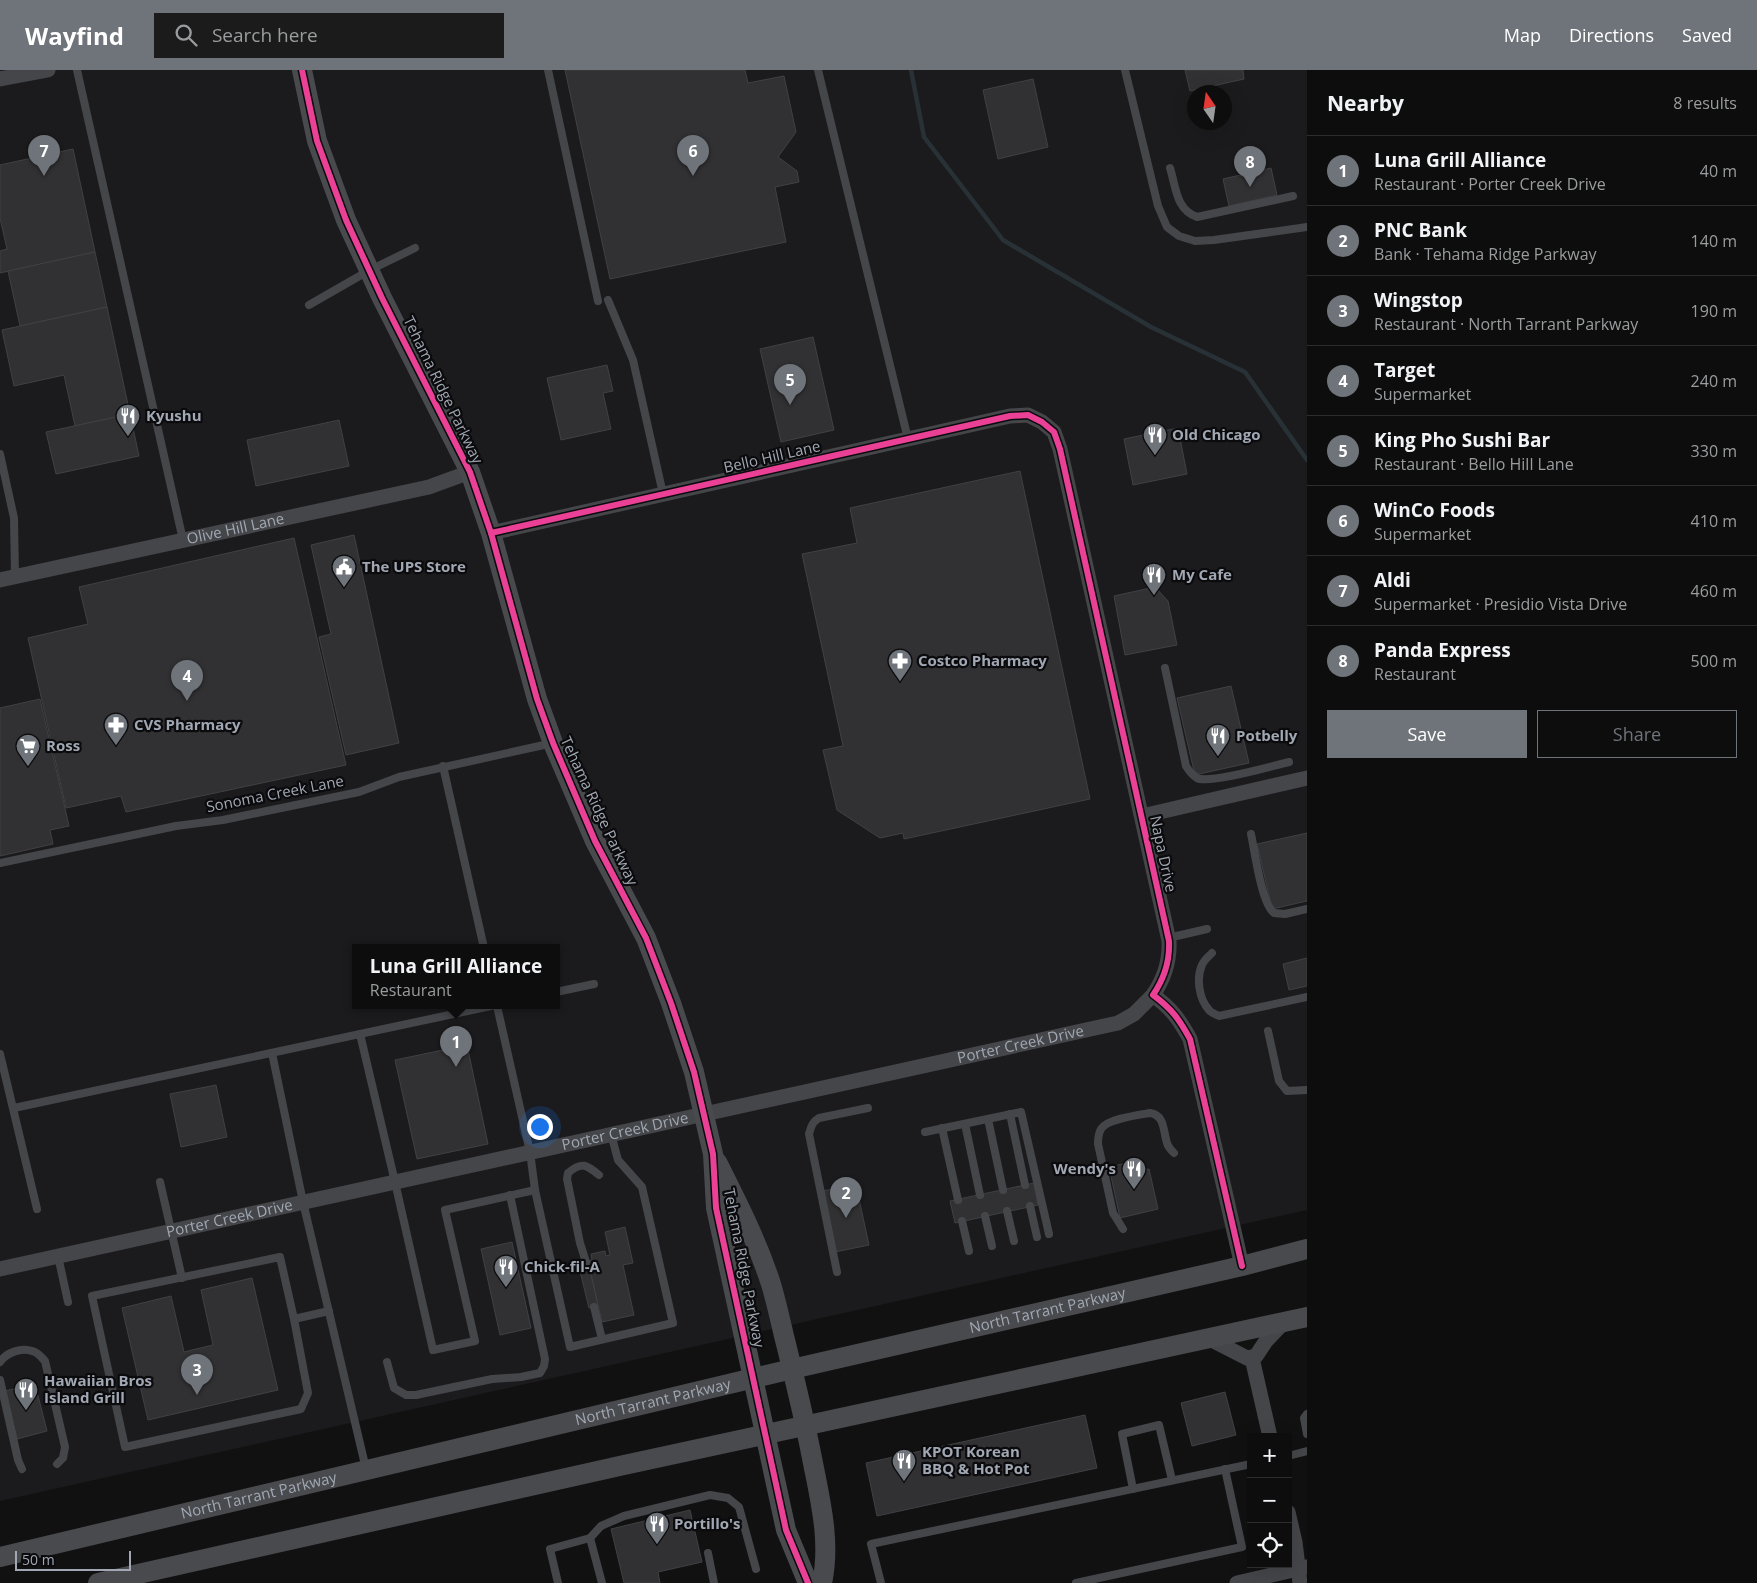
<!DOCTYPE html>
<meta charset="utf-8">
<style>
body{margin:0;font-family:"Open Sans",sans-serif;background:#1b1b1b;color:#f1f3f6}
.controls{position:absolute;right:15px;bottom:15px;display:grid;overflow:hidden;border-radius:0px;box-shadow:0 5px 20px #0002}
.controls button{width:45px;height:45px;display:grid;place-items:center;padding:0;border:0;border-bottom:1px solid #2d2d2e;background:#0d0d0d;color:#f1f3f6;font:25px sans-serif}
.compass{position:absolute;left:1187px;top:15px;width:45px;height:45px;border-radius:50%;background:#0d0d0d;box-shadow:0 5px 20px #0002;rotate:347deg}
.scale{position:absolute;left:15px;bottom:12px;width:116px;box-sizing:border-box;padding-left:5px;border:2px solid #a1a8b3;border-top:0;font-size:14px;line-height:18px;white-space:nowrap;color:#a1a8b3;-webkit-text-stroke:4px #0b0b0d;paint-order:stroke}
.you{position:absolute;left:539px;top:1056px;width:18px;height:18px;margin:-12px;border:4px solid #fff;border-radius:50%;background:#1a73e8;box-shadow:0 0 0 8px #1a73e833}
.badge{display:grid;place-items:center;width:32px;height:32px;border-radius:50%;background:#6f737a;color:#fff;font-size:16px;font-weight:700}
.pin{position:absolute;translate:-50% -41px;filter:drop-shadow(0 1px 2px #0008)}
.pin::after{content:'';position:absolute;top:26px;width:18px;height:15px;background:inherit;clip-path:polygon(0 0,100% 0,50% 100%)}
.popup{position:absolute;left:352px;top:874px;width:208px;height:65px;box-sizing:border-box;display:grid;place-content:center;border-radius:0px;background:#0d0d0d;filter:drop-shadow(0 1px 4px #0005);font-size:16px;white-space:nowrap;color:#9a9c9d}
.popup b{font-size:19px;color:#f1f3f6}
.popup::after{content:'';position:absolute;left:50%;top:100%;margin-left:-10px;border:10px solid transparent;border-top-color:#0d0d0d}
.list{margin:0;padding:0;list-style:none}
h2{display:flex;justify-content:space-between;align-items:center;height:65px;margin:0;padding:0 20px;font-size:21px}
h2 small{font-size:16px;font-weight:400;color:#9a9c9d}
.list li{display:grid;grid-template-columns:32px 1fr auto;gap:15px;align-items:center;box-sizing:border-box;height:70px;padding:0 20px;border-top:1px solid #2d2d2e}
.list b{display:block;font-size:19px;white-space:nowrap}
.list p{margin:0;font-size:16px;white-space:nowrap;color:#9a9c9d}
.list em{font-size:16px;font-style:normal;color:#9a9c9d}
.actions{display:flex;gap:10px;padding:15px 20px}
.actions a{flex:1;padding:11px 0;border:1px solid #6f737a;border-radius:0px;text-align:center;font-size:18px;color:#6f737a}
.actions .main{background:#6f737a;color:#fff}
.icon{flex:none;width:28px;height:28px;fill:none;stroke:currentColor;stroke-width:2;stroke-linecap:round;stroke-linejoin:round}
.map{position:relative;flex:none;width:1307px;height:1513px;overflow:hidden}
header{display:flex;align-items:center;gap:30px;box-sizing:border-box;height:70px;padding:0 25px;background:#6f737a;color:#fff}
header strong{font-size:24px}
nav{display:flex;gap:28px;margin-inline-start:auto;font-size:18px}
.search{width:350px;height:45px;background:#1b1b1b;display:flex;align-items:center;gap:12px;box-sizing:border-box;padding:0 18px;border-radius:0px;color:#9a9c9d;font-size:19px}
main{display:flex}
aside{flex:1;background:#0d0d0d}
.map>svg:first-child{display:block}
.built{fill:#1b1b1d;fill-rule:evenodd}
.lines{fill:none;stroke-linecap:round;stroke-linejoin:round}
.stream{stroke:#283136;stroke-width:4.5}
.building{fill:#313133;stroke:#404145}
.lane{stroke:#45464a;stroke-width:8}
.street{stroke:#45464a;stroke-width:15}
.secondary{stroke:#494a4e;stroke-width:20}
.cycleway-casing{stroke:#0b0b0d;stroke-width:9}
.cycleway{stroke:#ea4096;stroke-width:6}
.labels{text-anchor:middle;stroke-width:4.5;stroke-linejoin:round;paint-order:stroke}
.street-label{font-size:15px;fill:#a1a8b3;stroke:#0b0b0d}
.poi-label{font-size:15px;font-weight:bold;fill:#a1a8b3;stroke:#0b0b0d;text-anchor:start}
</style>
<header>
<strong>Wayfind</strong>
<div class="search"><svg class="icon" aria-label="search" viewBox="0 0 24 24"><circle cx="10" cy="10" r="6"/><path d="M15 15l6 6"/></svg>Search here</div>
<nav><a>Map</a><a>Directions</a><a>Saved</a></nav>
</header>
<main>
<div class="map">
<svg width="1307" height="1513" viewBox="0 0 1307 1513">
<rect width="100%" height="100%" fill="#111"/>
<!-- built -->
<path class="built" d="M0 0H1307V1140L0 1431ZM1194 22H1224V52H1194ZM356 878H556V936H356Z"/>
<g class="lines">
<!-- stream -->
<polyline class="stream" points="911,0 924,67 1003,170 1151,257 1245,302 1307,390"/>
</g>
<!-- building -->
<g class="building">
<polygon points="565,0 745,0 748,13 784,6 796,62 778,87 797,101 799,112 775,117 786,172 610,209"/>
<polygon points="1185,0 1243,0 1244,9 1190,21"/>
<polygon points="1033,9 1048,77 998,89 983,20"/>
<polygon points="73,79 95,182 0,203 0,181 7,179 0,148 0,95"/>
<polygon points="1271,98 1277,125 1229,136 1223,109"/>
<polygon points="95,182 107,237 20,256 8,201"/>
<polygon points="107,237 130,344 75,356 64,305 14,316 2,260"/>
<polygon points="813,267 834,360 781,372 760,279"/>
<polygon points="607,295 613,321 603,323 611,359 561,370 547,308"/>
<polygon points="130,344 139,386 56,404 46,362"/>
<polygon points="339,350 349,396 256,416 247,370"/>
<polygon points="1178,358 1187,404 1133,415 1124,369"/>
<polygon points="1020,401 1090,729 904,769 903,763 880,768 837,740 823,680 843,676 802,484 857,473 850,438"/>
<polygon points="354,465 399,673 346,685 319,567 331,564 311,475"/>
<polygon points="294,468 346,695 126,742 121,726 66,738 28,568 88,554 79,517"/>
<polygon points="1155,517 1168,531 1177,575 1125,585 1114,526"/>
<polygon points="1231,616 1249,693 1199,704 1194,701 1177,628"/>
<polygon points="40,629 69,756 50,760 53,774 0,786 0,638"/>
<polygon points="1307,763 1307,831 1272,839 1257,774"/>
<polygon points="1307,888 1307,916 1289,920 1283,894"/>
<polygon points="467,975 488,1074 417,1089 395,990"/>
<polygon points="216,1015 227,1067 181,1077 170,1024"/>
<polygon points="1136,1091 1138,1101 1149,1099 1158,1139 1120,1148 1109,1097"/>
<polygon points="1034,1113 1038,1135 955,1153 950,1131"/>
<polygon points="856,1115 869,1175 835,1182 822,1121"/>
<polygon points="625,1157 633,1193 623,1195 634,1245 602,1252 588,1191 592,1190 591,1184 605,1181 606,1186 610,1185 605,1162"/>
<polygon points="512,1172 531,1258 500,1265 481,1179"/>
<polygon points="588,1191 598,1236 589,1238 578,1193"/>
<polygon points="252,1208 278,1320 148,1350 122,1238 171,1226 184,1282 213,1275 201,1220"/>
<polygon points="35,1314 47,1361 17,1369 5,1321"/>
<polygon points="1225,1322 1236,1365 1192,1376 1181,1333"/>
<polygon points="1085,1345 1097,1398 877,1446 866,1393"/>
<polygon points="690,1440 702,1492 658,1502 660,1513 624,1513 611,1459"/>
</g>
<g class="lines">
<!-- lane -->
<g class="lane">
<polyline points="77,0 183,470"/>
<polyline points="548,0 598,231"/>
<polyline points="818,0 908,369"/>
<polyline points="1125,0 1158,136 1167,157 1179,166 1195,171 1214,170 1307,157"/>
<path d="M1170 98C1176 117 1176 140 1197 147L1293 126"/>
<polyline points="608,230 633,290 663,424"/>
<polyline points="309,235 370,200 415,178"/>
<polyline points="0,384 14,448 15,507"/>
<path d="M1165 598 1186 696C1189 701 1192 705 1197 708 1210 714 1272 696 1289 692"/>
<polyline points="443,696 484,878"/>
<path d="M1251 764C1255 782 1261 832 1274 843L1285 844 1307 839"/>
<polyline points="0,793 176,756 223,750 359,722 399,707 553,673"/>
<polyline points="1168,868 1207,859"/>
<path d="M1212 883C1208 887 1204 890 1202 895 1196 908 1199 929 1209 940 1211 943 1216 944 1219 946L1307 927"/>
<polyline points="556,922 594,914"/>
<polyline points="497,936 530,1082 535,1120 570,1277 673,1253 642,1117 618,1090 611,1064"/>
<polyline points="1268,961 1279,1011 1287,1021 1307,1020"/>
<polyline points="360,964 395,1112 433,1280 475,1271 445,1140 535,1120"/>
<polyline points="272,983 303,1132 366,1399"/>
<polyline points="0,984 37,1139"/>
<polyline points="14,1038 491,936"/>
<polyline points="1010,1044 1025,1115"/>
<polyline points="988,1049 1003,1120"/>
<polyline points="965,1054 980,1125"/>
<polyline points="942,1058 958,1130"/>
<polyline points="925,1062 1021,1042 1049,1164"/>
<polyline points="160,1112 182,1208"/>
<polyline points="1030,1136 1037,1167"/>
<polyline points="1007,1141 1014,1171"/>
<polyline points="985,1146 992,1176"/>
<polyline points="962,1151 969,1181"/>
<path d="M1123 1159 1113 1143 1098 1074C1098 1069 1098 1064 1101 1059 1107 1049 1138 1045 1150 1043 1165 1045 1163 1061 1167 1073 1168 1077 1171 1080 1174 1083"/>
<polyline points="58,1186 68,1232"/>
<path d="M586 1192 580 1173 567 1109 568 1103C582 1091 587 1095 599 1105"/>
<path d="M837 1202 809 1064C811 1057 812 1052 819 1048L868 1038"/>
<polyline points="594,1237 602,1269"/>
<polyline points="294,1249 308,1323 301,1339 125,1377 92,1226 280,1187 294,1249 329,1241"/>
<path d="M0 1292C6 1283 21 1277 32 1281 38 1282 41 1287 45 1291L65 1377 63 1388 57 1394"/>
<polyline points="387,1292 394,1318 406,1325 416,1325 492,1309 521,1307 540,1303 544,1296 545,1289 510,1125"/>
<polyline points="0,1310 18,1390 22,1399"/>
<polyline points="1307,1344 1304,1348 1307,1364"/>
<polyline points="1288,1386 1307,1381"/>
<polyline points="1133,1419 1122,1364 1159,1355 1172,1410"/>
<polyline points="590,1468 602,1513"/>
<polyline points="708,1483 714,1513"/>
<polyline points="558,1513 550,1479 590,1468 601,1456 624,1446 710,1425 728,1428 739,1437 756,1499"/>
<polyline points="881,1513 871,1474 1251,1394"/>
<polyline points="1076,1513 1242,1477 1225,1399"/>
</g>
<!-- street -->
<g class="street">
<polyline points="0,9 48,0"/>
<path d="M491 463 1010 346 1028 345 1042 352 1054 362 1060 379 1169 871C1170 891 1164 909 1153 925 1172 939 1179 949 1190 969L1242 1196"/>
<path id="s1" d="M0 510 429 417 470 402"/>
<polyline points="1142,746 1307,708"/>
<path id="s2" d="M0 1199 1118 953 1134 944 1153 925"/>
<polyline points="1208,1268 1247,1288 1256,1286 1266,1271 1285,1251"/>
<polyline points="1252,1288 1270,1367"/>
<polyline points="1288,1442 1295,1472 1300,1513"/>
<polyline points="1237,1513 1306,1497"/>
</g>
<!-- secondary -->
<g class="secondary">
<polyline points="302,0 317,71 346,150 382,228 470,402 491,463 537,629 553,673 595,771 646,868 671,933 694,1002 713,1084 716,1138 786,1460 808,1513"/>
<path d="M717 1092C737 1132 757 1171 771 1214 776 1231 780 1249 784 1266 794 1306 804 1347 812 1388 820 1429 831 1472 822 1513"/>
<path id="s3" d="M0 1487 792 1299 1242 1196 1307 1179"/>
<polyline points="98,1513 624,1395 1307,1247"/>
</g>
<defs>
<g id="cycleway">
<polyline points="302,0 317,71 346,150 382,228 470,402 491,463 537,629 553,673 595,771 646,868 671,933 694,1002 713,1084 716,1138 786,1460 808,1513"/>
<path d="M491 463 1010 346 1028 345 1042 352 1054 362 1060 379 1169 871C1170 891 1164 909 1153 925 1172 939 1179 949 1190 969L1242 1196"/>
</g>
</defs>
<!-- cycleway casing -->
<use href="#cycleway" class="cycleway-casing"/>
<!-- cycleway -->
<use href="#cycleway" class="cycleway"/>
</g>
<!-- icons -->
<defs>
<symbol id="restaurant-pin" viewBox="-11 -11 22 30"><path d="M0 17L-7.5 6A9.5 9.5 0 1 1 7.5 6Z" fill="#6f737a" stroke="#0b0b0d"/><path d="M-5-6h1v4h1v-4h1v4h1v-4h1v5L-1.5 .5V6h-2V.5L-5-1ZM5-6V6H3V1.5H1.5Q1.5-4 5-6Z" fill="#fff"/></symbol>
<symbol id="civic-pin" viewBox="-11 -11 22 30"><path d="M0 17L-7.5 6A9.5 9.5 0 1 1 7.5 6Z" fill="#6f737a" stroke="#0b0b0d"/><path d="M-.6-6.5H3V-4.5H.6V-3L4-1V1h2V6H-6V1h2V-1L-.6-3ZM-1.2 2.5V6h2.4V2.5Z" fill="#fff"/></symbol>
<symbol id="pharmacy-pin" viewBox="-11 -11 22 30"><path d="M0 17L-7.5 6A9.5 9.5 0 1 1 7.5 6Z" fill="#6f737a" stroke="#0b0b0d"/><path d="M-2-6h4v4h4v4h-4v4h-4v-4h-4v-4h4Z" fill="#fff"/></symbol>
<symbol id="supermarket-pin" viewBox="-11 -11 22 30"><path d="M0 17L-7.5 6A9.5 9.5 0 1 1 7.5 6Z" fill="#6f737a" stroke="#0b0b0d"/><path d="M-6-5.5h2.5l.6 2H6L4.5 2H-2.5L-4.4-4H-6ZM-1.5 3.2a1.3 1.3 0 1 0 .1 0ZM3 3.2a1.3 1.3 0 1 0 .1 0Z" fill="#fff"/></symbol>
</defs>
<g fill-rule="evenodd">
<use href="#restaurant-pin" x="114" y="332" width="28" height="38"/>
<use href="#restaurant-pin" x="1141" y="351" width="28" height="38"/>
<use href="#civic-pin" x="330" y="483" width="28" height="38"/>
<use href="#restaurant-pin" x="1140" y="491" width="28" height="38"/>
<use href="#pharmacy-pin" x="886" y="577" width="28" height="38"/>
<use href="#pharmacy-pin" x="102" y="641" width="28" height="38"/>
<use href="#restaurant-pin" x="1204" y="652" width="28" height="38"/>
<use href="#supermarket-pin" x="14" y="662" width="28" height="38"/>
<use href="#restaurant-pin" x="1120" y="1085" width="28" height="38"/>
<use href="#restaurant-pin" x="492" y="1183" width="28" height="38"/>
<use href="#restaurant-pin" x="12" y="1306" width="28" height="38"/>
<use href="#restaurant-pin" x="890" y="1377" width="28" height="38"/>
<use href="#restaurant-pin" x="643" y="1440" width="28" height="38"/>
</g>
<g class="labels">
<!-- street labels -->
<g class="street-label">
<text transform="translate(443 320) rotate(64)" y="5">Tehama Ridge Parkway</text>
<text transform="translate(772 387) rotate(-13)" y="5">Bello Hill Lane</text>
<text dy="5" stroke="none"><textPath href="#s1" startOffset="241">Olive Hill Lane</textPath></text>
<text transform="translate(275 724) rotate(-11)" y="5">Sonoma Creek Lane</text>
<text transform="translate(599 741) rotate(65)" y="5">Tehama Ridge Parkway</text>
<text transform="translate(1163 784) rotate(78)" y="5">Napa Drive</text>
<text dy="5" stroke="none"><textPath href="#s2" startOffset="1045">Porter Creek Drive</textPath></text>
<text dy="5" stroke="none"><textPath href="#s2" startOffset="640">Porter Creek Drive</textPath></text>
<text dy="5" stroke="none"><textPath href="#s2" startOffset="235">Porter Creek Drive</textPath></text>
<text transform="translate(744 1198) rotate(79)" y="5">Tehama Ridge Parkway</text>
<text dy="5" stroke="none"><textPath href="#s3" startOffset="1076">North Tarrant Parkway</textPath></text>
<text dy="5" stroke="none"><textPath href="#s3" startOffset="671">North Tarrant Parkway</textPath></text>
<text dy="5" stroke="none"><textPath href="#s3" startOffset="266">North Tarrant Parkway</textPath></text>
</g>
<!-- poi labels -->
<g class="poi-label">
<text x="146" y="351">Kyushu</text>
<text x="1172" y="370">Old Chicago</text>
<text x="362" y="502">The UPS Store</text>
<text x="1172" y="510">My Cafe</text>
<text x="918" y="596">Costco Pharmacy</text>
<text x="134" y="660">CVS Pharmacy</text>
<text x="1236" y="671">Potbelly</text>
<text x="46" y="681">Ross</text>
<text x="1116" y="1104" text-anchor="end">Wendy's</text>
<text x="524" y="1202">Chick-fil-A</text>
<text x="44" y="1316">Hawaiian Bros<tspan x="44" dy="17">Island Grill</tspan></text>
<text x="922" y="1387">KPOT Korean<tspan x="922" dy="17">BBQ &amp; Hot Pot</tspan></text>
<text x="674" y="1459">Portillo's</text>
</g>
</g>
</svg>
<div class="controls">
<button>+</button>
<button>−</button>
<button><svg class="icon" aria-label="locate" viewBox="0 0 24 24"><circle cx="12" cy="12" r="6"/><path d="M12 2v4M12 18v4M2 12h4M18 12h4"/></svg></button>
</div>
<svg class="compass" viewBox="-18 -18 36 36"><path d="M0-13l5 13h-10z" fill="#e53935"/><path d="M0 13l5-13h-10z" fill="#9a9c9d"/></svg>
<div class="scale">50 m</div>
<div class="you"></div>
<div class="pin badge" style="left:456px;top:997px">1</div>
<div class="popup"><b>Luna Grill Alliance</b>Restaurant</div>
<div class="pin badge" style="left:846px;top:1148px">2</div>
<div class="pin badge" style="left:197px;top:1325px">3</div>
<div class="pin badge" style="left:187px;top:631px">4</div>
<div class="pin badge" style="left:790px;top:335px">5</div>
<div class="pin badge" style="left:693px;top:106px">6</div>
<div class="pin badge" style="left:44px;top:106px">7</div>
<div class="pin badge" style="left:1250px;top:117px">8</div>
</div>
<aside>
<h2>Nearby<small>8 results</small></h2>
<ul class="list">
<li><span class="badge">1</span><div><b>Luna Grill Alliance</b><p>Restaurant · Porter Creek Drive</p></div><em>40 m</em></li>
<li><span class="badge">2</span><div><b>PNC Bank</b><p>Bank · Tehama Ridge Parkway</p></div><em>140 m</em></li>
<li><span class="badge">3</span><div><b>Wingstop</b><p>Restaurant · North Tarrant Parkway</p></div><em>190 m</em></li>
<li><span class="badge">4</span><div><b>Target</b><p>Supermarket</p></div><em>240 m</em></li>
<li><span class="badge">5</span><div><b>King Pho Sushi Bar</b><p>Restaurant · Bello Hill Lane</p></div><em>330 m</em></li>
<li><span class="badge">6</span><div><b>WinCo Foods</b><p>Supermarket</p></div><em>410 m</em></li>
<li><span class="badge">7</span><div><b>Aldi</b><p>Supermarket · Presidio Vista Drive</p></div><em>460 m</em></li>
<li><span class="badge">8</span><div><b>Panda Express</b><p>Restaurant</p></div><em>500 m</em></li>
</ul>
<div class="actions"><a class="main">Save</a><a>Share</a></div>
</aside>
</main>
